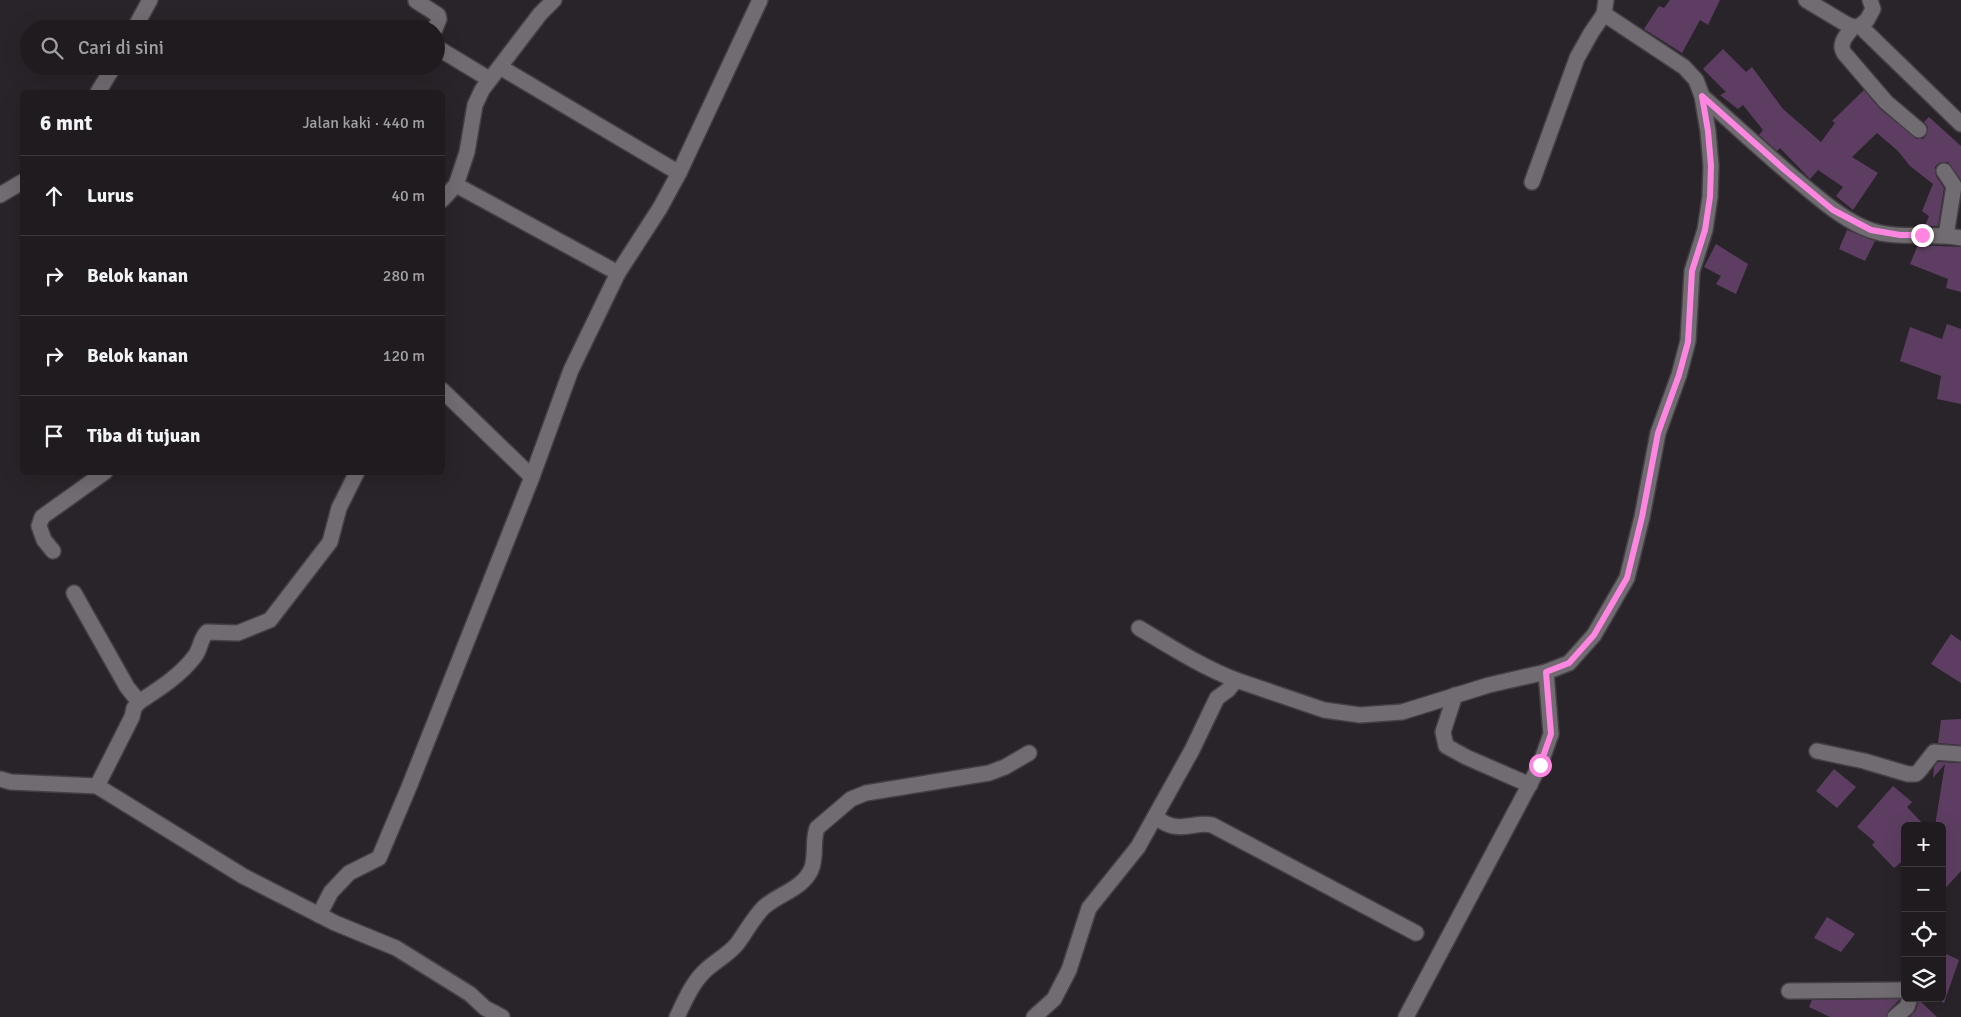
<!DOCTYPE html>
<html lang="id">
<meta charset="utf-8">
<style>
body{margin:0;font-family:Signika,sans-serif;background:#272428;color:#f1f3f6}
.controls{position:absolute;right:15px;bottom:15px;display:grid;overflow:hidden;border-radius:8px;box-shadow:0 5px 20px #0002}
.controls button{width:45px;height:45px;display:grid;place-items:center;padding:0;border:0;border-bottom:1px solid #3c393d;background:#1f1b1f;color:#f1f3f6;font:25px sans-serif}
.stop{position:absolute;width:15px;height:15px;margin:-11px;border:4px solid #fe86e1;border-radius:50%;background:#fff}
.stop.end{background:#fe86e1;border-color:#fff;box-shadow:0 1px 5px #0008}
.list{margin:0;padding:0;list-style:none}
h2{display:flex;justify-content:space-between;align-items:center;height:65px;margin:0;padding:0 20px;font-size:21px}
h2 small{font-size:16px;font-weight:400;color:#a1a1a4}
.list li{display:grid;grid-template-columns:32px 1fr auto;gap:15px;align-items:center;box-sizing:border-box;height:80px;padding:0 20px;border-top:1px solid #3c393d}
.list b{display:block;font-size:19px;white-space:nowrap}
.list em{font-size:16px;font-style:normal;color:#a1a1a4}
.icon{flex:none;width:28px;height:28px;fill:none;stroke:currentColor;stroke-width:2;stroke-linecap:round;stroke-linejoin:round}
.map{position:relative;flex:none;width:1961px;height:1017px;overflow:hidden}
.search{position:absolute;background:#1f1b1f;box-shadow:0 5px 20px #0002;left:20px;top:20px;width:425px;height:55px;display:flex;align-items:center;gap:12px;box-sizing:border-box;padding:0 18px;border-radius:28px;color:#a1a1a4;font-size:19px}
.panel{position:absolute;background:#1f1b1f;box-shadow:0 5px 20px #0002;left:20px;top:90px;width:425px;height:385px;border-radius:8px}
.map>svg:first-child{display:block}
.building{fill:#5d3e62}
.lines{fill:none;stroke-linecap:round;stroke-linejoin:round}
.minor-casing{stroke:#433f44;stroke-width:18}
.minor{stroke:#716c72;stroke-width:15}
.route{stroke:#fe86e1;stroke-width:6}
</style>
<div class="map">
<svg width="1961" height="1017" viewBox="0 0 1961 1017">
<rect width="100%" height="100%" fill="#292429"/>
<!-- building -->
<g class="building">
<polygon points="1670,0 1720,0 1708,25 1700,20 1682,53 1644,29 1659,6 1664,8"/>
<polygon points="1723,49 1746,72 1752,67 1783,109 1821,142 1835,123 1832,121 1864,90 1880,109 1917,139 1923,139 1926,136 1928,127 1924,122 1929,117 1961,146 1961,180 1948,162 1939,163 1935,167 1936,176 1944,188 1938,226 1925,226 1929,216 1922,211 1933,184 1910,166 1898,151 1877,133 1852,157 1878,173 1853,210 1836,196 1843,187 1818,170 1810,179 1780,148 1777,151 1759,135 1763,130 1743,105 1738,109 1720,95 1726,92 1703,69"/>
<polygon points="1847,230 1875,241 1865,261 1839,249"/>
<polygon points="1716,244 1748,264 1736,294 1716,284 1721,276 1704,267"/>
<polygon points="1918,245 1961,247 1961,292 1946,288 1948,279 1910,264"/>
<polygon points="1947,324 1961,329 1961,404 1937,399 1941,376 1900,361 1910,327 1942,339"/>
<polygon points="1951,634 1961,641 1961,683 1931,664"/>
<polygon points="1961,719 1961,745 1938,743 1941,720"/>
<polygon points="1938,762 1961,763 1961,871 1942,892 1942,826 1935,826 1945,764 1933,778 1934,767"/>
<polygon points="1834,769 1856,787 1837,808 1816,791"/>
<polygon points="1893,786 1912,802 1907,807 1925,826 1905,826 1905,859 1894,868 1872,845 1875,842 1857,827"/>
<polygon points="1827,917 1855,934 1841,952 1814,938"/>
<polygon points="1942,952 1959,960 1944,1003 1942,1002"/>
<polygon points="1900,999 1889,1010 1886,1017 1830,1017 1809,1007 1812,1000"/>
<polygon points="1919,1000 1937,1017 1910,1017 1916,1010"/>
</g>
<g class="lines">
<defs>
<g id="minor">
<polyline points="1806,0 1846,24 1853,27 1860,26"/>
<polyline points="1870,0 1873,9 1867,20 1860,26 1961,124"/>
<polyline points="416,1 438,15 439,19 435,29"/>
<path d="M1853 27C1847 35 1838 43 1844 53L1886 102 1919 130"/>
<polyline points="134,29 150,0"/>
<polyline points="436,47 489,79"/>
<polyline points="500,67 679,173"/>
<polyline points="98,92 114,66"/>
<path d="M1702 96C1738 128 1773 161 1810 191 1828 206 1848 222 1870 230 1897 240 1932 232 1961 238"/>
<polyline points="1944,171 1954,186 1946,235"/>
<polyline points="1532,182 1577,58 1591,33 1604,14"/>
<polyline points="456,185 618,273"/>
<polyline points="0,195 22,182"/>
<polyline points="442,200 456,185 467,152 475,105 482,90 540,14 554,0"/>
<polyline points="442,390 532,477"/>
<polyline points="53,551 44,540 39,526 42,517 105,472"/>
<polyline points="74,593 127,687 139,702 134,708 132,717 97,786"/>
<path d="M1139 628C1171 647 1202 667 1236 680"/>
<polyline points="1455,695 1443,732 1446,746 1466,757 1530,785"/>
<path d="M139 702C159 689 181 675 195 656 201 648 200 639 207 632L238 633 270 620 330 542 339 508 357 472"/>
<polyline points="1817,751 1864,761 1908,774 1916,774 1920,770 1934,752 1961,754"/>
<polyline points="0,779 11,782 97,786 243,876 335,923 396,948 470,994 485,1008 502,1017"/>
<path d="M1155 817C1160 820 1166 825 1173 826 1186 829 1199 822 1212 825L1416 933"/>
<polyline points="319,915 331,892 349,873 379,858 409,787 532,477 571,370 618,273 660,208 679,173 760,0"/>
<polyline points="1789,991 1905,990"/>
<path d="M677 1017C685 1000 693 981 707 969 717 960 729 954 737 944 746 932 753 918 764 907 779 894 802 889 811 870 817 857 812 841 817 828L851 799 866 793 989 773 1005 767 1029 753"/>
<polyline points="1034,1017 1054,999 1069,970 1089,908 1138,847 1192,750 1217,698 1228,690 1236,680 1324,710 1360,715 1402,712 1489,685 1546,672 1569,663 1594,635 1627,578 1642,517 1658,433 1679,375 1688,341 1692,271 1705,230 1710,197 1711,166 1708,131 1702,96 1696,80 1684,67 1604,14 1606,0"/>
<polyline points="1406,1017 1540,765 1551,734 1546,672"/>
<polyline points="1895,1017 1907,1007 1910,998"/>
</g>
</defs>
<!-- minor casing -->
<use href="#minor" class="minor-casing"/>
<!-- minor -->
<use href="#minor" class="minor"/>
</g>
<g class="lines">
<!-- route -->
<polyline class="route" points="1540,765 1551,734 1546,672 1569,663 1594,635 1627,578 1642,517 1658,433 1679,375 1688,342 1692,271 1705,230 1710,197 1711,166 1708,131 1702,96 1786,171 1833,210 1871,230 1900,235 1922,235"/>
</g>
</svg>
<div class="controls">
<button>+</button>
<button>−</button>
<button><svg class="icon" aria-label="locate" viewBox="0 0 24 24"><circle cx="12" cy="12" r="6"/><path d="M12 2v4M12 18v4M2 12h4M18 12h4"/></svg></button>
<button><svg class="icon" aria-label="layers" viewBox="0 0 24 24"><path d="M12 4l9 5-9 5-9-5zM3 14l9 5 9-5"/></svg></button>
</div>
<div class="stop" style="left:1540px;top:765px"></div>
<div class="stop end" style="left:1922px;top:235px"></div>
<div class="search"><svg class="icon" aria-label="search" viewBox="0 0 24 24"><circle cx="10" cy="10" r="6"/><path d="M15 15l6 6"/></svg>Cari di sini</div>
<section class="panel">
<h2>6 mnt<small>Jalan kaki · 440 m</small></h2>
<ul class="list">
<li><svg class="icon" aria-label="ahead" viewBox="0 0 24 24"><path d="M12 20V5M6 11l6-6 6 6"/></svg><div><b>Lurus</b></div><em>40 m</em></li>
<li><svg class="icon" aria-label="right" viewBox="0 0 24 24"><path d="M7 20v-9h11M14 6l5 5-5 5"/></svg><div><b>Belok kanan</b></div><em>280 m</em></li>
<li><svg class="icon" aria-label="right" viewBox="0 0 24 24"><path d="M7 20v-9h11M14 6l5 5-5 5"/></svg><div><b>Belok kanan</b></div><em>120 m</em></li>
<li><svg class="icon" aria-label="arrive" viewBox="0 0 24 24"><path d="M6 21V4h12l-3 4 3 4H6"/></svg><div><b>Tiba di tujuan</b></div></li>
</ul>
</section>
</div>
